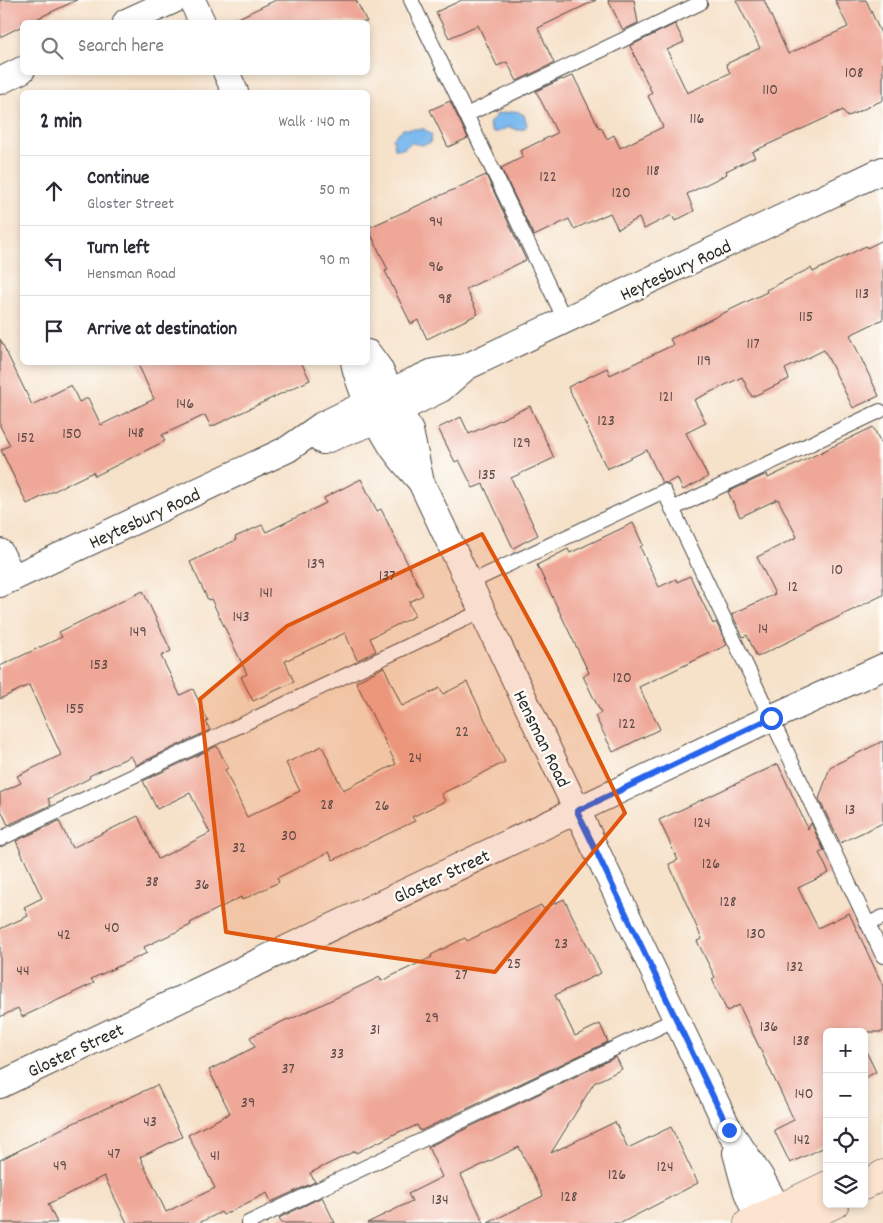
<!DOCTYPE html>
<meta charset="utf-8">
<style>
body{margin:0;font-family:Dekko,sans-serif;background:#f7f7f7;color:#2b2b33}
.controls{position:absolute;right:15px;bottom:15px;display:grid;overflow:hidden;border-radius:8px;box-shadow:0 2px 8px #0003}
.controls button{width:45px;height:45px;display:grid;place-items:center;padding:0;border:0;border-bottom:1px solid #e1e1e2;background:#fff;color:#2b2b33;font:25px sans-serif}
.stop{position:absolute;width:15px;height:15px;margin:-11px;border:4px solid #2563eb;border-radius:50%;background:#fff}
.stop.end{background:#2563eb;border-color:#fff;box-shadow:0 1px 5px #0008}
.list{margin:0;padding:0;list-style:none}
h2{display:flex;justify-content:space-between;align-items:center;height:65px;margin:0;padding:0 20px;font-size:21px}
h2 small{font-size:16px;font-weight:400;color:#7c7c81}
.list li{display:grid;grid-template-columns:32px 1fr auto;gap:15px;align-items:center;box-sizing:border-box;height:70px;padding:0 20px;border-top:1px solid #e1e1e2}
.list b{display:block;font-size:19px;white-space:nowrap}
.list p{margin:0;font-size:16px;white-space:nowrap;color:#7c7c81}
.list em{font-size:16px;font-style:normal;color:#7c7c81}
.icon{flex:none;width:28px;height:28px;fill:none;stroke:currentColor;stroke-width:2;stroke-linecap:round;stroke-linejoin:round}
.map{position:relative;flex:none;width:883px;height:1223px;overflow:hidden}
.search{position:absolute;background:#fff;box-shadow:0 2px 8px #0003;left:20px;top:20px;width:350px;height:55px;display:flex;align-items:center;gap:12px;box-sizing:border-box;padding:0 18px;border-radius:8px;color:#7c7c81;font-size:19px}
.panel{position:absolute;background:#fff;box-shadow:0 2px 8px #0003;left:20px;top:90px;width:350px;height:275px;border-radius:8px}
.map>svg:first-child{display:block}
.water{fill:#7bbaef;stroke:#53728d}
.building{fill:#efa798}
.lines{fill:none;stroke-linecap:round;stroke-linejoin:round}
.service-casing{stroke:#494643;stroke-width:16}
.minor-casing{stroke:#494643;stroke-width:28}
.secondary-casing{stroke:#494643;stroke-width:29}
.service{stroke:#fff;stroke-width:14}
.minor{stroke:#fff;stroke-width:26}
.secondary{stroke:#fde4d1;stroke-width:28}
.route{stroke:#2563eb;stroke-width:6}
.marked{fill:#df570e;fill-opacity:0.2;stroke:#df570e;stroke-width:4;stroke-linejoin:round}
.labels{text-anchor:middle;stroke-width:5;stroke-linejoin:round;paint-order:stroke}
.number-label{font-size:16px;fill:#5c4a46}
.street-label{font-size:19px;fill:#2b2b2b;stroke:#fdfcf7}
</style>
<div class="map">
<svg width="883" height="1223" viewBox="0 0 883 1223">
<rect width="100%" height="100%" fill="#fdfcf7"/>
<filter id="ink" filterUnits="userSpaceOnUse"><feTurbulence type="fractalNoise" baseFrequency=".02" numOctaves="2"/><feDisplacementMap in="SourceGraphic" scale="10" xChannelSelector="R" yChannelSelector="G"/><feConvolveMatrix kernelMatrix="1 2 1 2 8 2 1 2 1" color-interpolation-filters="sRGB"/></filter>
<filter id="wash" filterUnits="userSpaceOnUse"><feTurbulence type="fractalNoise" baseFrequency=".0096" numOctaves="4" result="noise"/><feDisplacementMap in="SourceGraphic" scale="20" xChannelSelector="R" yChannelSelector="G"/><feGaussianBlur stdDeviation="1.12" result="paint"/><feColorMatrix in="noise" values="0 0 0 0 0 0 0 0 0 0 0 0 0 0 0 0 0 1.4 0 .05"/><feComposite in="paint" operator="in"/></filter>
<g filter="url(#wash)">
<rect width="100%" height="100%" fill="#f6e1c9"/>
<!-- water -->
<g class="water">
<polygon points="517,111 524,115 527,125 524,129 518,130 509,127 498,132 492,132 489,124 497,114"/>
<polygon points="403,129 424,129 432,135 430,143 421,145 411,143 403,149 395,149 393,138"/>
</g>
<g id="blocks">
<!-- building -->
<g class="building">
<polygon points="0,0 77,0 30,22 22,22 22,26 0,37"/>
<polygon points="276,0 356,0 367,22 230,22"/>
<polygon points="462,0 596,0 538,28 554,63 517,81 507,62 497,66 478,25 449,38 436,12"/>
<polygon points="608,0 634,0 638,23 623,30"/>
<polygon points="736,0 764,0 788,54 848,27 835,0 866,0 883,38 883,100 847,117 843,110 752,152 755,157 726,171 727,174 687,194 694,211 675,221 672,215 644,229 639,218 618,229 610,213 574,229 569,219 534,236 501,168 523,157 520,151 557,133 536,91 562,79 563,80 573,75 599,128 601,127 607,139 614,135 620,148 663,127 648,96 652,93 630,46 675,24 684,42 667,50 687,93 730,73 726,64 760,48"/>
<polygon points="450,101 468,138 448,147 430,110"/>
<polygon points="486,175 526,260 466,289 478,314 427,339 418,320 411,324 385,271 388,270 368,228"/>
<polygon points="883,240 883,319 850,335 879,396 853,408 824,350 785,369 789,379 752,397 742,377 694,400 706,423 686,433 708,477 683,490 677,478 667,483 662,483 647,450 607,469 568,387 607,368 610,375 673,345 670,339 767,292 766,290 811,268 813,272 866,246 867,248"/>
<polygon points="0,339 32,405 71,385 79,402 88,398 101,425 154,399 137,362 301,362 310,380 211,427 205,415 162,435 165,441 95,476 93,472 27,504 1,450 10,445 0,426"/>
<polygon points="530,406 554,458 511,478 538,535 513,548 483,484 473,488 459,460 455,462 438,428 461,417 469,434"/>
<polygon points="873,427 883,447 883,595 757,657 747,635 743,637 732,614 775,594 757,557 797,537 778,499 740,517 728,492 767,474 768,478"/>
<polygon points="361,479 377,511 381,509 423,595 409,602 415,616 370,638 376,651 357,660 345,633 285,661 294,682 253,701 241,677 247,674 211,599 208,600 190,562 236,540 235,537 262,525 266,532 326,503 324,498"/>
<polygon points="633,523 643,545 640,547 659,587 676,579 677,582 690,576 713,624 716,622 727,645 639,687 660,729 613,752 595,716 601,713 583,676 589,673 537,565 568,549 570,553"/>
<polygon points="143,591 171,651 161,656 180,695 193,689 208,721 206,722 210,730 136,765 131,756 89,776 90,778 48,799 51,805 8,825 0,808 0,793 21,783 17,776 61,755 29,685 0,699 0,666 62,637 59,632"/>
<polygon points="384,667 402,706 440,688 443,694 467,682 505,762 441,794 445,801 412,817 415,821 333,860 329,852 277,878 279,882 242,900 241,897 190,923 191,925 144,947 147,953 91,979 94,983 22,1017 18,1008 0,1017 0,929 28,916 24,907 42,898 16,841 59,821 72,848 138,816 158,859 210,833 190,793 157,809 143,781 217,746 228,768 225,770 247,817 300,791 286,763 322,746 343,790 396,764 356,682"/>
<polygon points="883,741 883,823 840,843 819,799 830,767"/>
<polygon points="778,764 808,829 811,823 824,851 819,853 829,873 798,888 818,928 849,913 883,986 883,1032 827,1032 827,1146 790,1163 774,1130 794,1120 739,1005 727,1011 712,979 715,977 697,941 702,939 669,864 678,860 659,820"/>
<polygon points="564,899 601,973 555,995 575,1036 600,1024 608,1042 420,1131 417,1125 404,1131 403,1130 356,1153 355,1151 310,1173 315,1182 271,1202 267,1193 223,1215 221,1212 199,1223 127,1223 104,1176 48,1204 57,1223 0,1223 0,1160 67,1126 157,1085 182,1137 140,1157 166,1212 215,1188 188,1135 230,1113 209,1070 255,1047 250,1037 288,1019 289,1020 380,977 381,981 432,957 431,955 465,938 467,941 541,905 543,909"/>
<polygon points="864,1047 876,1072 864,1078"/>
<polygon points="616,1057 622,1069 594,1083 551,1153 615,1122 628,1148 671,1127 698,1183 621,1223 488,1223 543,1196 519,1147 461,1175 484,1223 367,1223 412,1201 408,1194 442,1177 428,1147"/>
<polygon points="322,1197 335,1223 281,1223 279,1218"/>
</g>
</g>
</g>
<g filter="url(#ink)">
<use href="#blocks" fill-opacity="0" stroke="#494643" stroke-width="1"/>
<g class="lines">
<defs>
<g id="service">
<polyline points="411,0 565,320"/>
<polyline points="466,115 700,3 698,0"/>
<polyline points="672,509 880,411"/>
<polyline points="469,583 664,491 883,956"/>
<polyline points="0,839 482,611"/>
<polyline points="868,924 883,917"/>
<polyline points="248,1223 676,1019"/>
</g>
<g id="minor">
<polyline points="192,0 202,22"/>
<polyline points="126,22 174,0"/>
<polyline points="226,72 235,92"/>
<polyline points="0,81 22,70"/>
<polyline points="368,353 379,368 410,431 420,478"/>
<path d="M354 362C359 388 377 422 391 445 399 458 411 470 421 482L729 1130 760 1176 778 1209 776 1223"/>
<polyline points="323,441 378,420 441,389 466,367"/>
<polyline points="0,552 13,578"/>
<polyline points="0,584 288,449 322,425 413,381 433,372 466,367 883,170"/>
<polyline points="0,1085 771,718 883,667"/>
<path d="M736 1153C742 1174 748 1207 764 1223"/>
</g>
<g id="secondary">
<polyline points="864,1186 883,1174"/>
<polyline points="748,1223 827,1185"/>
<polyline points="796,1223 835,1204"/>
</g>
</defs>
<!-- service casing -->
<use href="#service" class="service-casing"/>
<!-- minor casing -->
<use href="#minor" class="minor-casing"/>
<!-- secondary casing -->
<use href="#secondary" class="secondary-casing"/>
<!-- service -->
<use href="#service" class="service"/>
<!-- minor -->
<use href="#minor" class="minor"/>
<!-- secondary -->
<use href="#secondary" class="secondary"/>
</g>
</g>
<g class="lines" filter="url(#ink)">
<!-- route -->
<polyline class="route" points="729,1130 577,811 771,718"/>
</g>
<!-- marked area -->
<path class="marked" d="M482 534 552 662 625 813 495 972 330 949 226 932 200 699 287 626Z"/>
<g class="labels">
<!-- number labels -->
<g class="number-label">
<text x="854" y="77">108</text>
<text x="770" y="94">110</text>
<text x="697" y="123">116</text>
<text x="653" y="175">118</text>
<text x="548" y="181">122</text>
<text x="621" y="197">120</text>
<text x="436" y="226">94</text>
<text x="436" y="271">96</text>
<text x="862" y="298">113</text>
<text x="445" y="303">98</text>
<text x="806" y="321">115</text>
<text x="753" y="348">117</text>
<text x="704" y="365">119</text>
<text x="666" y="401">121</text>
<text x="185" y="408">146</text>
<text x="606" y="425">123</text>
<text x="136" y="437">148</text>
<text x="72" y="438">150</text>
<text x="26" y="442">152</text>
<text x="522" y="447">129</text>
<text x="487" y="479">135</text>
<text x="316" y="568">139</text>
<text x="837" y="574">10</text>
<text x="387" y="580">137</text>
<text x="793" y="591">12</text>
<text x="266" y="597">141</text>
<text x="241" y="621">143</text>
<text x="763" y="633">14</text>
<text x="138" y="636">149</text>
<text x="99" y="669">153</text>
<text x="622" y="682">120</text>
<text x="75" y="713">155</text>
<text x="627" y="728">122</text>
<text x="462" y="736">22</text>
<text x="415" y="762">24</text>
<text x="327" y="809">28</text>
<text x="382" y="810">26</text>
<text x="850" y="814">13</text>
<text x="702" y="827">124</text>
<text x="289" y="840">30</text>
<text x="239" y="852">32</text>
<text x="711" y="868">126</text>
<text x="152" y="886">38</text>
<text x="202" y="889">36</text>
<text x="728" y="906">128</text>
<text x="112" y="932">40</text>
<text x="756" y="938">130</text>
<text x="64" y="939">42</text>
<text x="561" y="948">23</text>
<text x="514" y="968">25</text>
<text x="795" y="971">132</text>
<text x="23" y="975">44</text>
<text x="461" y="979">27</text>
<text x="432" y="1022">29</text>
<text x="769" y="1031">136</text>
<text x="375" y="1034">31</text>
<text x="801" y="1045">138</text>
<text x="337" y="1058">33</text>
<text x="288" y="1073">37</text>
<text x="804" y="1098">140</text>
<text x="248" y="1107">39</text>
<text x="150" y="1126">43</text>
<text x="802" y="1144">142</text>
<text x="114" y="1158">47</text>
<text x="215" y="1160">41</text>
<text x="60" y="1170">49</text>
<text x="665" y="1171">124</text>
<text x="617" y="1179">126</text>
<text x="569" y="1201">128</text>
<text x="440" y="1204">134</text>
</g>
<!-- street labels -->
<g class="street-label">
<text transform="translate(675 269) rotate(-25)" y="7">Heytesbury Road</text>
<text transform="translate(144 517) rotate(-25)" y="7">Heytesbury Road</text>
<text transform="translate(543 738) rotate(64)" y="7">Hensman Road</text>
<text transform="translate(441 875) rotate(-25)" y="7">Gloster Street</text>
<text transform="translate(75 1049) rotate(-25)" y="7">Gloster Street</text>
</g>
</g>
</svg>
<div class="controls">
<button>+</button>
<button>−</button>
<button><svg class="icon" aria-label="locate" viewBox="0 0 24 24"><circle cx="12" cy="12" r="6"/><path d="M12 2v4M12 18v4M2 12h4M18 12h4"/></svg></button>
<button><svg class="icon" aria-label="layers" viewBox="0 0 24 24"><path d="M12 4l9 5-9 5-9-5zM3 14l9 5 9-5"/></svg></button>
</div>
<div class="stop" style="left:771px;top:718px"></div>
<div class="stop end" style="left:729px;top:1130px"></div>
<div class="search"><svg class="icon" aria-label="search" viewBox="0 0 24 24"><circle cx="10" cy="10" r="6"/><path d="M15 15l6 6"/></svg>Search here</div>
<section class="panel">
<h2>2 min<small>Walk · 140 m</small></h2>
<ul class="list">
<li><svg class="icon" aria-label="ahead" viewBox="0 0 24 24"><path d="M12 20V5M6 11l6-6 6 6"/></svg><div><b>Continue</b><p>Gloster Street</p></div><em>50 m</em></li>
<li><svg class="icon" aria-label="left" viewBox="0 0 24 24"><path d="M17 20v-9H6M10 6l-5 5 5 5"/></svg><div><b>Turn left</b><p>Hensman Road</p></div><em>90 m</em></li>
<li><svg class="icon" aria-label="arrive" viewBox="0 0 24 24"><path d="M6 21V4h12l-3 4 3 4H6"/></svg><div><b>Arrive at destination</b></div></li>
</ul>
</section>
</div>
